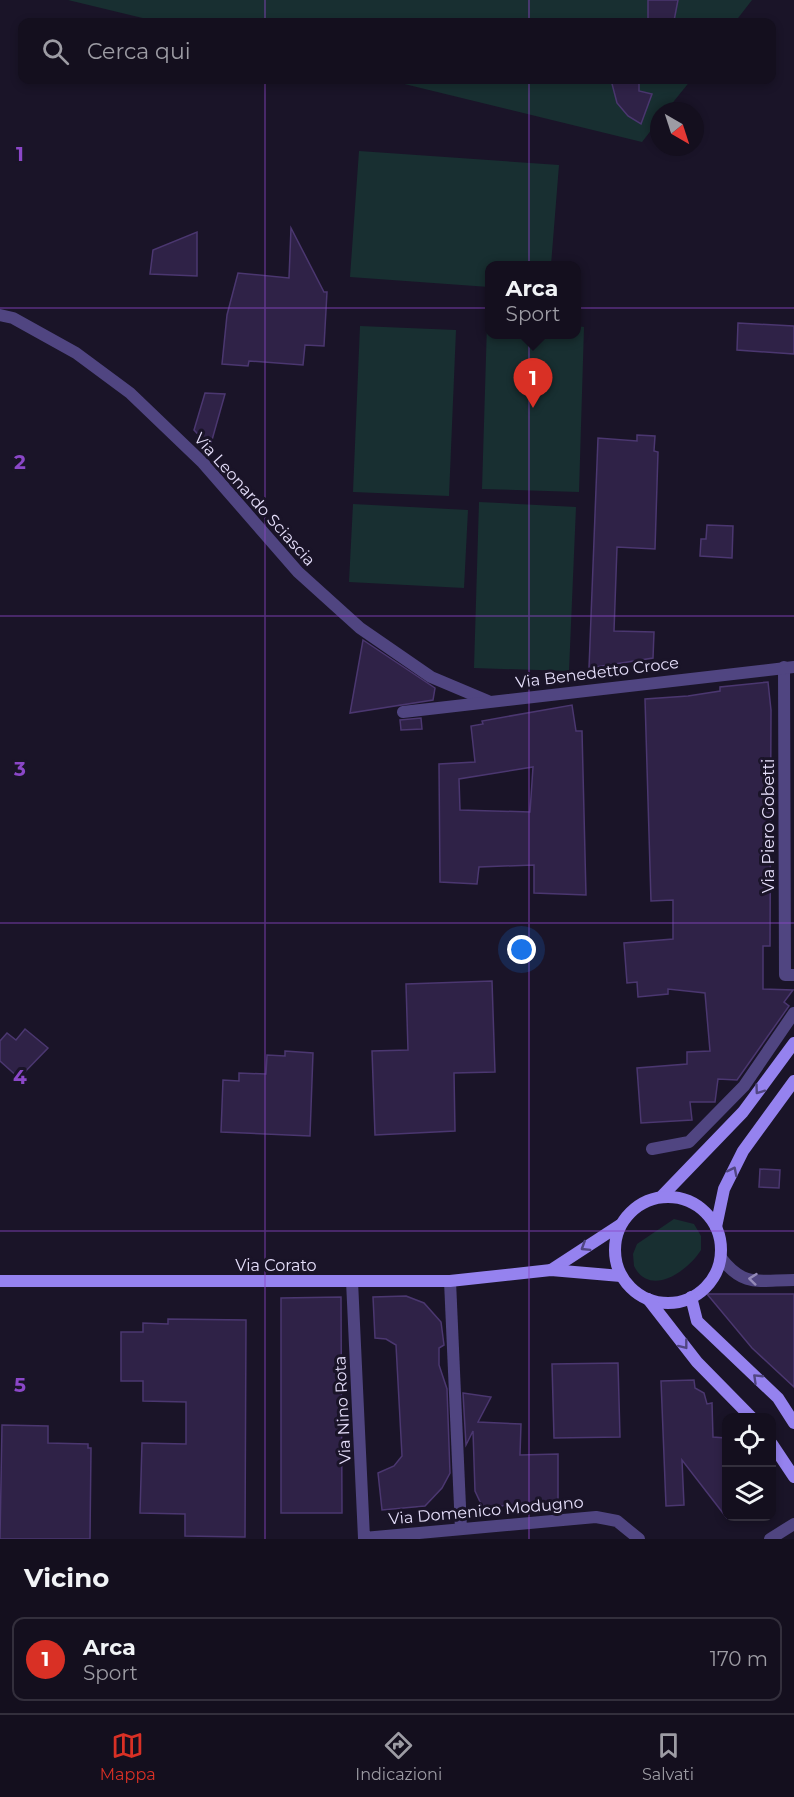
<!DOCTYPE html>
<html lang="it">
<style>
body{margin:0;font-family:Montserrat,sans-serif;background:#211d2b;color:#f1f3f6}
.controls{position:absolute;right:18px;bottom:18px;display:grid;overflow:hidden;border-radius:12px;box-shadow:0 3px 9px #0003}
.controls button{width:54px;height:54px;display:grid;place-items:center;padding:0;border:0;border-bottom:2px solid #332f3c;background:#140f1e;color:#f1f3f6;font:30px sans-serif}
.compass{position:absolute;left:650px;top:102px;width:54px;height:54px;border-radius:50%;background:#140f1e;box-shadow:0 3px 9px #0003;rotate:141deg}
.you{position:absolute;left:522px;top:950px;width:21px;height:21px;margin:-15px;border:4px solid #fff;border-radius:50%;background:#1a73e8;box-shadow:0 0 0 9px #1a73e833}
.badge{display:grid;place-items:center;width:39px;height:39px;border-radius:50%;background:#d93025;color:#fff;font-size:20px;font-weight:700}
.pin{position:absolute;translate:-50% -50px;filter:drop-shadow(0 2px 3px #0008)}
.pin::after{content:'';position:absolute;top:32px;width:21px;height:18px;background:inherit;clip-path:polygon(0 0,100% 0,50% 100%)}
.popup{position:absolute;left:485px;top:261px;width:96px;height:78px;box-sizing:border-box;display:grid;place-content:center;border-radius:12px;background:#140f1e;filter:drop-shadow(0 2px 4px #0005);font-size:20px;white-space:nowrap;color:#9d9ca4}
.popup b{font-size:22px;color:#f1f3f6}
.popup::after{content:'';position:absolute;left:50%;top:100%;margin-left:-12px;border:12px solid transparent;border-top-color:#140f1e}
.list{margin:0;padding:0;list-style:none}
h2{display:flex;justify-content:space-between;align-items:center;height:78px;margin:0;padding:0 24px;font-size:26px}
h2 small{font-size:20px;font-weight:400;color:#9d9ca4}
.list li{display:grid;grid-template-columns:39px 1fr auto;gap:18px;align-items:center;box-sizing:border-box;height:84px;margin:0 12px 12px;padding:0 12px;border:2px solid #332f3c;border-radius:12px}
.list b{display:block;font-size:22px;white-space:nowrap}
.list p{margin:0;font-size:20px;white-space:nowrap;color:#9d9ca4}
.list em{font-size:20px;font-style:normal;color:#9d9ca4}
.icon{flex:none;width:33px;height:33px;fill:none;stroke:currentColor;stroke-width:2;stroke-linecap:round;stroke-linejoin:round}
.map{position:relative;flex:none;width:794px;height:1539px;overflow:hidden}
.search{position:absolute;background:#140f1e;box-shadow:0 3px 9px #0003;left:18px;right:18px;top:18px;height:66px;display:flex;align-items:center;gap:15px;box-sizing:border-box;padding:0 21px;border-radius:12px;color:#9d9ca4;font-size:22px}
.sheet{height:174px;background:#140f1e}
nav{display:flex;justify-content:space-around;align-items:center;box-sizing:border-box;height:84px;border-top:2px solid #332f3c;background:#140f1e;font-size:16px;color:#9d9ca4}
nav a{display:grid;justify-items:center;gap:3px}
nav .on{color:#d93025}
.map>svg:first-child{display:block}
.green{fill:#182f31}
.building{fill:#2f2247;stroke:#4b3770;stroke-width:1.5;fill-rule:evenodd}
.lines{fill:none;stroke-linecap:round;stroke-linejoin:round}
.minor{stroke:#504581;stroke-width:12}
.tertiary{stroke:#504581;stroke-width:12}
.secondary{stroke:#9582ef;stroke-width:12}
.oneway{stroke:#514682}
.oneway2{stroke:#948ab8}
.grid{fill:none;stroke:#8b47c8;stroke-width:1.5;stroke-opacity:0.55}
.labels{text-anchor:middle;stroke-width:6;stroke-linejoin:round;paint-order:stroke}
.street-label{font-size:16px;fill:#e6dffb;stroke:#1a1428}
.grid-label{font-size:20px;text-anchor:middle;font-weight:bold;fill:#8b47c8;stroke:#1a1428;stroke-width:6;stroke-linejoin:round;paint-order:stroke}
</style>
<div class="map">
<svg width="794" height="1539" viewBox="0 0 794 1539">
<rect width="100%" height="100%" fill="#1a1428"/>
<!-- green -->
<g class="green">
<polygon points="68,0 752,0 735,22 159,22"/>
<polygon points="388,80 691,80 666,111 659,111 659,120 642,142"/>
<polygon points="359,151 559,165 551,265 490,266 489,287 350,277"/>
<polygon points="487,324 489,324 490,334 576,334 577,326 584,327 579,492 482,489"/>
<polygon points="360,326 456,330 449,496 353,492"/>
<polygon points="479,502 576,507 569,671 474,668"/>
<polygon points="353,504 468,510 464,588 349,582"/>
<path d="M674 1219 694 1224 701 1236V1250C688 1271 650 1298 634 1266L633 1254 637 1244Z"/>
</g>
<!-- building -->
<g class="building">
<polygon points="648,0 678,0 674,21 648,22"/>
<polygon points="611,80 639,80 639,91 652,94 641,124 628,116 617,103"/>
<polygon points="291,228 324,292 327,292 324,346 305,345 303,365 249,361 248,366 222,364 227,315 238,273 289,278"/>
<polygon points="197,232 197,276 150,274 153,250"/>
<polygon points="738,323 794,326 794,354 737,350"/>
<polygon points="205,393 225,394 210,447 194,430"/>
<polygon points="637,435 655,436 654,451 658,452 655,549 617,547 614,631 654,632 653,658 589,668 598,438 637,441"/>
<polygon points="707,525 733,526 732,558 700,556 701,539 706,539"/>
<polygon points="363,640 435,688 433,700 350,713"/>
<polygon points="768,682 771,710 770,946 763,946 763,989 793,990 784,1002 789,1006 737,1080 718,1079 715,1102 690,1102 692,1120 641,1123 637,1068 687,1064 687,1052 710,1051 705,993 668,989 668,994 638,997 637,982 627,983 624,943 673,939 673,900 651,901 645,699 688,696 720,691 720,687"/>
<path d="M572 705 576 731H582L586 895 534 893V865L479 867 477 884 440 882 439 764 475 762 471 726 483 724 482 721ZM533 767 530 812 460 810 459 779Z"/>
<polygon points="421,718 422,729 401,730 400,720"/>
<polygon points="492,981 495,1072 454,1073 455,1131 375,1135 372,1051 408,1050 406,984"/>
<polygon points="25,1029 48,1048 19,1078 0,1061 0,1041 7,1033 16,1040"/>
<polygon points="285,1051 313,1053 310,1136 221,1132 223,1080 239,1081 239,1073 266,1074 267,1055 285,1056"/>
<polygon points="760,1169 780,1170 779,1188 759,1187"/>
<polygon points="707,1294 794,1294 794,1387 752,1348"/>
<polygon points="406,1296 424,1303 441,1322 444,1345 439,1348 439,1365 447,1389 450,1473 442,1488 425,1506 382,1510 378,1473 394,1466 402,1456 396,1345 386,1339 375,1338 373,1297"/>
<polygon points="341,1297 342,1513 281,1513 281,1298"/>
<polygon points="168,1319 246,1320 245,1537 185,1536 185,1514 140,1513 142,1443 186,1444 186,1402 143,1401 143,1381 121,1381 121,1332 143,1332 143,1323 168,1324"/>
<polygon points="618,1363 620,1437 554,1438 552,1364"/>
<polygon points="694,1380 695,1388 704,1393 707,1404 712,1403 713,1437 726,1438 726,1517 682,1460 684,1505 666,1506 661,1381"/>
<polygon points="463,1393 491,1397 478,1422 521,1424 520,1455 558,1454 558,1501 513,1507 507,1504 492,1510 482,1506 475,1491 473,1431 466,1445"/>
<polygon points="2,1425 48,1426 48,1443 88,1444 88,1448 91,1448 90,1539 0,1539"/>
</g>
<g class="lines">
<!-- minor -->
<g class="minor">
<polyline points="0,315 13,318 76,353 130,393 203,463 298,572 360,628 431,677 488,701"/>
<polyline points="784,667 785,975 794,975"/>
<polyline points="403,712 794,667"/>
<polyline points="652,1149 689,1142 744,1086 794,1013"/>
<polyline points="352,1281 364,1538 596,1517 617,1521 639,1539"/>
<polyline points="450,1281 461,1529"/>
<polyline points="770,1539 794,1524"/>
</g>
<!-- tertiary -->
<path class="tertiary" d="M721 1258C744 1288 759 1280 794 1280"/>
<!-- secondary -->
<g class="secondary">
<polyline points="662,1196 743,1112 794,1043"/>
<circle cx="668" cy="1250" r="53"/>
<polyline points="716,1227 724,1189 743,1151 794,1081"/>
<polyline points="551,1270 620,1225"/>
<polyline points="0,1281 450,1281 551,1270 621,1276"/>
<polyline points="691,1297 697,1321 778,1398 794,1423"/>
<polyline points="648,1299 697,1362 752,1418"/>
<polyline points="772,1444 794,1477"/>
</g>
</g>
<!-- one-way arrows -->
<defs><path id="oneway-chevron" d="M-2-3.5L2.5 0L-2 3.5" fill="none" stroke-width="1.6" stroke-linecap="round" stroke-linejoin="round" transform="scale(1.5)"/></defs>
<g class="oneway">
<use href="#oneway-chevron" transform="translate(759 1090) rotate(126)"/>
<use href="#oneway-chevron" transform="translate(733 1171) rotate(-63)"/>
<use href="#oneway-chevron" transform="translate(585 1247) rotate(148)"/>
<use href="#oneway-chevron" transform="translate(684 1345) rotate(52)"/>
<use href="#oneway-chevron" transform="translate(757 1378) rotate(-136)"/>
</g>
<use class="oneway2" href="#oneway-chevron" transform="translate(753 1279) rotate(-174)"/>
<!-- grid -->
<path class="grid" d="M265 0V22M529 0V22M265 80V1539M529 80V1539M0 308H794M0 616H794M0 923H794M0 1231H794"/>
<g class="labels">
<!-- street labels -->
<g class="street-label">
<text transform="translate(255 499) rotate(48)" y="6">Via Leonardo Sciascia</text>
<text transform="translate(597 672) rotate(-7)" y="6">Via Benedetto Croce</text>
<text transform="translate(768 826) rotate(-90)" y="6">Via Piero Gobetti</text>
<text x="276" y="1271">Via Corato</text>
<text transform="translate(342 1410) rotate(-93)" y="6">Via Nino Rota</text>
<text transform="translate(486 1510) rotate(-5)" y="6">Via Domenico Modugno</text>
</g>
</g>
<g class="grid-label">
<text x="20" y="161">1</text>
<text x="20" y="469">2</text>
<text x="20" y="776">3</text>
<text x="20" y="1084">4</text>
<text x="20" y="1392">5</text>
</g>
</svg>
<div class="controls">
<button><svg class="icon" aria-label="locate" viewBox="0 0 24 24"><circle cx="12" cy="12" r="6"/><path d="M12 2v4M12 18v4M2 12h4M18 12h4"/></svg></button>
<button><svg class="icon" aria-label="layers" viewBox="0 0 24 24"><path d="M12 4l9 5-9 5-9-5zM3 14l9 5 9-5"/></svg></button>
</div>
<svg class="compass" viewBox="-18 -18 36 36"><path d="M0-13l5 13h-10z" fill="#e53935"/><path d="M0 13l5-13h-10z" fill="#9d9ca4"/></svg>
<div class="you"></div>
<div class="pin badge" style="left:533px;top:408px">1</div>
<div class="popup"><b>Arca</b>Sport</div>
<div class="search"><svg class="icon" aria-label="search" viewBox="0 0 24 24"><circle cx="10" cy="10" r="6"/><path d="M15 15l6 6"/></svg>Cerca qui</div>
</div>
<section class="sheet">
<h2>Vicino<small></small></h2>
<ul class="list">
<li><span class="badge">1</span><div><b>Arca</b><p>Sport</p></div><em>170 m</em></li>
</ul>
</section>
<nav>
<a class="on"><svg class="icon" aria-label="map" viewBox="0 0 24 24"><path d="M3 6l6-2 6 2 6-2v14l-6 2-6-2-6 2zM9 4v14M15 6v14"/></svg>Mappa</a>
<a><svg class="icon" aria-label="directions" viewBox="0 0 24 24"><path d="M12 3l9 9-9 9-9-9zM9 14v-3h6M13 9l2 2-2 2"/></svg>Indicazioni</a>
<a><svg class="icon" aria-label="saved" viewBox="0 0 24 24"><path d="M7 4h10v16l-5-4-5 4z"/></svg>Salvati</a>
</nav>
